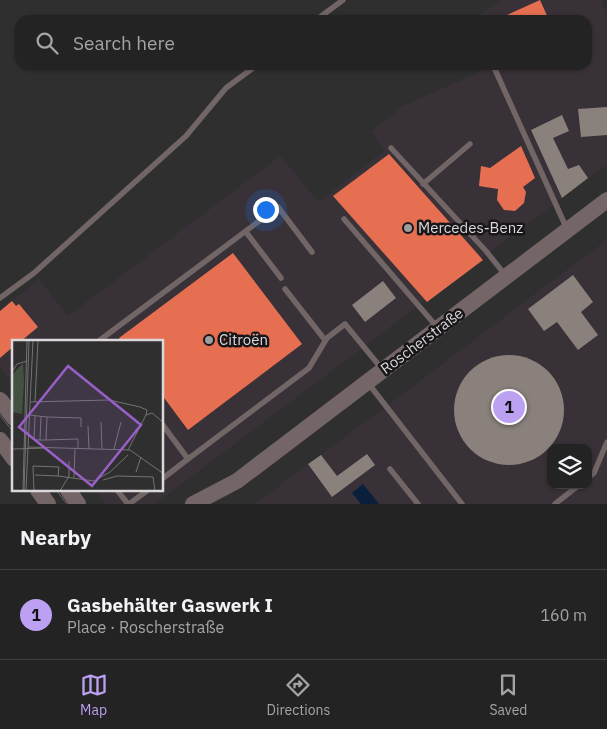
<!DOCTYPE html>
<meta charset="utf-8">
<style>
body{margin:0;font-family:"IBM Plex Sans",sans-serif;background:#2c2b2c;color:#f1f3f6}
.controls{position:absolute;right:15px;bottom:15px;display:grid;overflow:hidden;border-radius:10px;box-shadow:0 1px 4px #0004}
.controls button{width:45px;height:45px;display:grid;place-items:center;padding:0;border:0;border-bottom:1px solid #414041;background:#242324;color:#f1f3f6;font:25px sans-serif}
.you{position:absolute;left:265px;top:209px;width:18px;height:18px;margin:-12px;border:4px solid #fff;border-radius:50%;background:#1a73e8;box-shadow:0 0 0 8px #1a73e833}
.badge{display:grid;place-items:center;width:32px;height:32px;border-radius:50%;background:#bca0f2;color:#111;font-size:16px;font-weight:700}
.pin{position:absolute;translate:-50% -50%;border:2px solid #fff;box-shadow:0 1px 5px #0006}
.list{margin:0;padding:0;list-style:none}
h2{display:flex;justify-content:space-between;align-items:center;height:65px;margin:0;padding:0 20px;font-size:21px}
h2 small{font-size:16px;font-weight:400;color:#a3a4a6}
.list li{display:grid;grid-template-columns:32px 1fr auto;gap:15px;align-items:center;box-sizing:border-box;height:90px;padding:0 20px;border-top:1px solid #414041}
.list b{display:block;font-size:19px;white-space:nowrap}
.list p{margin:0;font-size:16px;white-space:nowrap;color:#a3a4a6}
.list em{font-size:16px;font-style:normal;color:#a3a4a6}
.icon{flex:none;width:28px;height:28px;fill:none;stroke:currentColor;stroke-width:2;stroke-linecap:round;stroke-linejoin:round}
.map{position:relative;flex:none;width:607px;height:504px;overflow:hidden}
.search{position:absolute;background:#242324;box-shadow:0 1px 4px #0004;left:15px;right:15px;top:15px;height:55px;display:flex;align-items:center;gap:12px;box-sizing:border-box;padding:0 18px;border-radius:15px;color:#a3a4a6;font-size:19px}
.sheet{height:155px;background:#242324}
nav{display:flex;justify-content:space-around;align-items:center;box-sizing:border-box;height:70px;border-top:1px solid #414041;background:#242324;font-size:14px;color:#a3a4a6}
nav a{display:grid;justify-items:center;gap:2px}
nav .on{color:#bca0f2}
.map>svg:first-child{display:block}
.built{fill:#393138;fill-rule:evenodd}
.water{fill:#091f3c}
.shops{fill:#e76f51}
.industry{fill:#8a817c}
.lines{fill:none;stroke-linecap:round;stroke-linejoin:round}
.service{stroke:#716565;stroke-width:5.5}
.secondary{stroke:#746667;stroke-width:16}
.tram{stroke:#6c6565;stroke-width:1}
.poi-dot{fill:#9e9d9e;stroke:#181618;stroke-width:2}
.labels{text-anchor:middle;stroke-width:5;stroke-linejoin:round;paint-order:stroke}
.poi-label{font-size:15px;fill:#dad8da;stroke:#181618;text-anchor:start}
.street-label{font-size:15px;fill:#dad8da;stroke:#181618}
.inset-road{fill:none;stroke:#747374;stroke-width:1}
.view{fill:#9860c7;fill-opacity:0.15;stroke:#9860c7;stroke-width:2.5}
.inset-edge{fill:none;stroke:#dad8da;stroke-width:2.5}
</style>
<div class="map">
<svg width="607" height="504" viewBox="0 0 607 504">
<rect width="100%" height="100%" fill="#302f30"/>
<!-- built -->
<g class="built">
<polygon points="501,0 602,0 607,16 607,164 155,504 105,504 94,490 162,490 162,342 14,342 14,384 0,366 0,311 39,279 68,316 280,156 319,202 385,150 371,132 403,106 484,70 482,65 587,65 587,20 473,20"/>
<path d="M607 240V504H255L392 402ZM551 448H588V485H551Z"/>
</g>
<!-- water -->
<polygon class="water" points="363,484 379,504 361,504 352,493"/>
<!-- shops -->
<g class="shops">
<polygon points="540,0 549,20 496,20"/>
<polygon points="521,146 535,178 523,187 526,192 524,203 515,211 504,210 497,200 498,189 479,186 481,166 490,168"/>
<polygon points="389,154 483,260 427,302 333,196"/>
<polygon points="233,253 302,344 188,430 162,395 162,342 122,342 119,338"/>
<polygon points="12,301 16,306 19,304 38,327 20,342 14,342 14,346 0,358 0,311"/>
</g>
<!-- industry -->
<g class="industry">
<polygon points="607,107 607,135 581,137 578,109"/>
<polygon points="562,115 569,131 553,138 568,169 579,165 588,178 562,198 531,130"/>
<polygon points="573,275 593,302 581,312 598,335 578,350 557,322 544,331 528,309"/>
<polygon points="383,281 396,298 365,322 352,305"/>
<circle cx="509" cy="410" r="55"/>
<polygon points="367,454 375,465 332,497 308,464 321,455 337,476"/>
</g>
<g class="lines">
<!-- service -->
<g class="service">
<polyline points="316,20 343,0"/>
<polyline points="493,65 566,227"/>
<polyline points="391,148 486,251 506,276"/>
<polyline points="423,184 470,144"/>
<polyline points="344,219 437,327"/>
<polyline points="246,232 281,278"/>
<polyline points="285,289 325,340"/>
<polyline points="0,298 34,273 186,136 226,88 257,65"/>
<polyline points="100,340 278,207 312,252"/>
<polyline points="368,383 462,504"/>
<polyline points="162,424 188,459 309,368 327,338 345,324 382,369"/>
<polyline points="390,469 418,504"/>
<polyline points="588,478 594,473 607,442"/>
<polyline points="162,479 188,459"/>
<polyline points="117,490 128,504"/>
<polyline points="129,504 148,490"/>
<polyline points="555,504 579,485"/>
</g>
<!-- secondary -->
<g class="secondary">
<polyline points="0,400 14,418"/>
<polyline points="0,440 14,459"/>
<polyline points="38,490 48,504"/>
<polyline points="68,490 78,504"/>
<polyline points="193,504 237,481 607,200"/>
</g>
<!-- tram -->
<g class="tram">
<polyline points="0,415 14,433"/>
<polyline points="56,490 67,504"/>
</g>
</g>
<!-- markers -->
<g class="poi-dot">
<circle cx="408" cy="228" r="5"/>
<circle cx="209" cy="340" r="5"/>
</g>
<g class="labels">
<!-- poi labels -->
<g class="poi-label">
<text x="418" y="233">Mercedes-Benz</text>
<text x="219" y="345">Citroën</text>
</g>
<!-- street labels -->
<g class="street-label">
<text transform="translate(422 341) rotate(-37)" y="5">Roscherstraße</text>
</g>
</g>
<!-- overview -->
<g transform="translate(12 340)">
<rect width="151" height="151" fill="#302f30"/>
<path d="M11 23 12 42 10 74 0 72V35Z" fill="#435240"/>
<path class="inset-road" d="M0 32 5 24 15 21M18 62 97 60 128 67 135 70 134 75M23 62 26 0M17 75 35 77 34 100 66 99V108M23 76 22 100H34M35 77 69 78V87M89 82 90 109M76 86 77 109M28 100 29 76M16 107 118 110 152 134M0 109 35 108M102 109 109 82M116 110 134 75 140 73 152 83M124 132 129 117M46 136 82 141 98 132 116 115M62 138 63 108M91 140 105 136 141 137 143 151M11 151 15 0M12 151 17 0M14 151 21 0M22 151 21 126 47 127 46 136 23 135M48 151 57 136V121"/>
<path class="view" d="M56 26 129 85 80 146 7 87Z"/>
<rect width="151" height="151" class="inset-edge"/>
</g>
</svg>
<div class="controls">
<button><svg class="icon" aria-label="layers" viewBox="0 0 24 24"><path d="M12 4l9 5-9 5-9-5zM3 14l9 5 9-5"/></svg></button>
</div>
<div class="you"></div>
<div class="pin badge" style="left:509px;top:407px">1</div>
<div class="search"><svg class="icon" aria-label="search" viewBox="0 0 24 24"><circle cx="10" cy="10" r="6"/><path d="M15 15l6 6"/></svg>Search here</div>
</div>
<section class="sheet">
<h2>Nearby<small></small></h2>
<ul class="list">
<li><span class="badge">1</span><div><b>Gasbehälter Gaswerk I</b><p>Place · Roscherstraße</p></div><em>160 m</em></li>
</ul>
</section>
<nav>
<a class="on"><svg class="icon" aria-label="map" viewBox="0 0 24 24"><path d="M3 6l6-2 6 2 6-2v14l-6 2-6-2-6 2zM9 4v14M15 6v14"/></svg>Map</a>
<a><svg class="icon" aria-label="directions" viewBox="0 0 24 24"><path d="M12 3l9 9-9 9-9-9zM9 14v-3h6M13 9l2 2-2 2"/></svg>Directions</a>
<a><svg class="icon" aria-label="saved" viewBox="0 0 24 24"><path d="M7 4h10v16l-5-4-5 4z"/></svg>Saved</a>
</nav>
